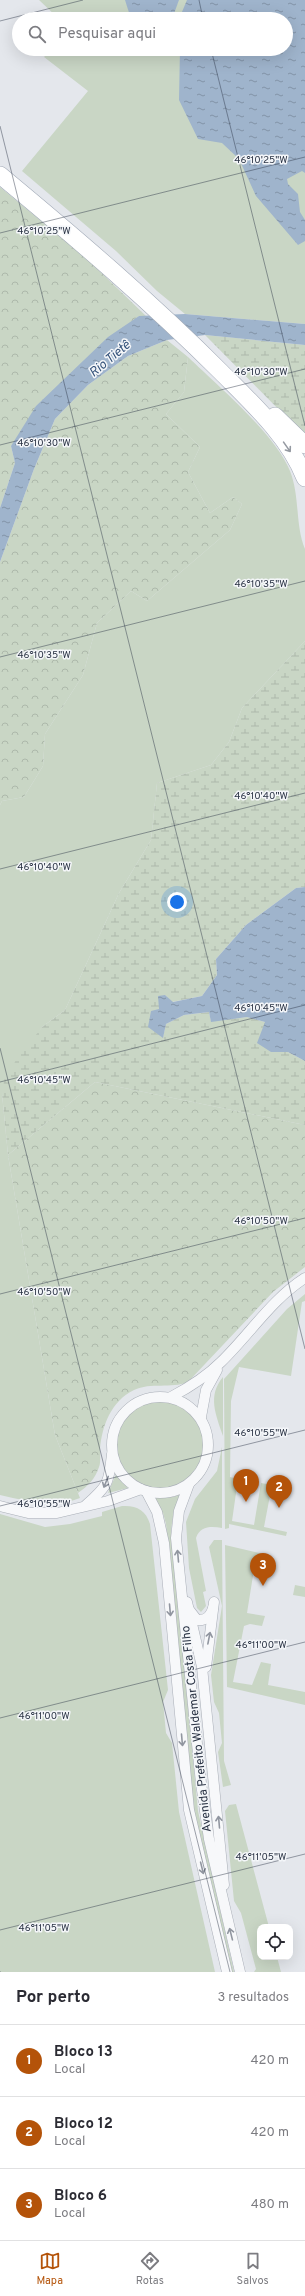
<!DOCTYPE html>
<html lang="pt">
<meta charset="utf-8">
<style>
body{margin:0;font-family:Overpass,sans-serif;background:#f2f2f3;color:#2b2b33}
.controls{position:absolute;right:12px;bottom:12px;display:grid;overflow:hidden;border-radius:8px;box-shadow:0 4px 16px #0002}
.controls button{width:36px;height:36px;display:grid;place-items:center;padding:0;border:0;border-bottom:1px solid #e1e1e2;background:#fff;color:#2b2b33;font:20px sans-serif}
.you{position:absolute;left:177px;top:902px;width:14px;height:14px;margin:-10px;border:3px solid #fff;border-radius:50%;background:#1a73e8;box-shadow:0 0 0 6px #1a73e833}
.badge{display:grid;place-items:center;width:26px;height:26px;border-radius:50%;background:#b45309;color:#fff;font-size:13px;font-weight:700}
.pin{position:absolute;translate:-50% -33px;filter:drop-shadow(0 1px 2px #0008)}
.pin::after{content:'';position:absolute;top:21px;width:14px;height:12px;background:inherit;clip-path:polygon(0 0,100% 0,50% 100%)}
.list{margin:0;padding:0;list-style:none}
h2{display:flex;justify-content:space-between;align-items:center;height:52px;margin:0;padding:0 16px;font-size:17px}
h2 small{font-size:13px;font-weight:400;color:#7c7c81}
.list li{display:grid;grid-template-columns:26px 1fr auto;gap:12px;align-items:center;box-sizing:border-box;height:72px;padding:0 16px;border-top:1px solid #e1e1e2}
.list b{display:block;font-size:15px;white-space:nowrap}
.list p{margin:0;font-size:13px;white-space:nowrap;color:#7c7c81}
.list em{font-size:13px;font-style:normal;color:#7c7c81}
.icon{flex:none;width:22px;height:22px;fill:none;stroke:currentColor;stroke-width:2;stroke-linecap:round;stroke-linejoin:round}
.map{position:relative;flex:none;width:305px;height:1972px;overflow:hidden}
.search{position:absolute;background:#fff;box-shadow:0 4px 16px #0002;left:12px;right:12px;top:12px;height:44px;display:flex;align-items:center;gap:10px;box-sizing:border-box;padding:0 14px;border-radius:22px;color:#7c7c81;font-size:15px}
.sheet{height:268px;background:#fff}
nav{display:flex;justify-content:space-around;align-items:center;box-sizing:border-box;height:56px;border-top:1px solid #e1e1e2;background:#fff;font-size:11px;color:#7c7c81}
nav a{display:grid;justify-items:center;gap:2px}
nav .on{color:#b45309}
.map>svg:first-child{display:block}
.green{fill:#c9d6c5}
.forest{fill:url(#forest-crowns)}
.wetland{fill:url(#wetland-marsh)}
.water{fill:url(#water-ripples)}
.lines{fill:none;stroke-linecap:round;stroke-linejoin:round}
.minor-casing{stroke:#a9aeb7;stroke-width:11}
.primary-casing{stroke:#a3abb8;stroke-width:18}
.minor{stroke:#f7f8fa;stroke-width:10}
.primary{stroke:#fff;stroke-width:17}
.oneway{stroke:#959aa2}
.oneway2{stroke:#9196a0}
.ticks{fill:none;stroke:#2b3445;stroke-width:1;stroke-opacity:0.45}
.labels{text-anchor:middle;stroke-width:3;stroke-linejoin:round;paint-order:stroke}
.street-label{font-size:12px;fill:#2b3445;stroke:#f4f6f9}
.water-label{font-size:13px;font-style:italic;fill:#34527a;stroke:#f4f6f9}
.ticks-label{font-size:10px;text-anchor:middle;fill:#2b3445;stroke:#f4f6f9;stroke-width:3;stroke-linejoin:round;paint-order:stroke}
</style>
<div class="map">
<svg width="305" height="1972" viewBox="0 0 305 1972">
<defs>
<pattern id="forest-crowns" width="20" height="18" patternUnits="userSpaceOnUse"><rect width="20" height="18" fill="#c9d6c5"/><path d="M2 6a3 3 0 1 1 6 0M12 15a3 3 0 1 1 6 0" fill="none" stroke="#adb8ab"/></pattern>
<pattern id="wetland-marsh" width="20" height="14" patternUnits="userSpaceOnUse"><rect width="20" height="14" fill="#c9d6c5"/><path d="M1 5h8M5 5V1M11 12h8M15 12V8" fill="none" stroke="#adb8ab"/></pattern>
<pattern id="water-ripples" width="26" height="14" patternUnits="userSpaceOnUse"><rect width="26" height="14" fill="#9fb4cc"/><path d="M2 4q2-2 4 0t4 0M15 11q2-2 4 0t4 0" fill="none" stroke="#8293a7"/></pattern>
</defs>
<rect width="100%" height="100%" fill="#e4e7ec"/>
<!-- green -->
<g class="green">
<polygon points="39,0 305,0 305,324 185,314 157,291 116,251 22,171 88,91 44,57 52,49 286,49 286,19 59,19"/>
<path d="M188 357C217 385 276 435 290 471 300 496 295 525 305 549V641L242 708 229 742 211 765 157 783 151 840 119 893 65 1010 42 1027 2 1094 8 1155 55 1435 80 1498C53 1509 27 1501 0 1495V805L2 801 24 797 43 766 45 734 83 675 97 623 131 591 147 601 230 530 242 504 233 497 210 513 188 472 200 447 166 414 184 392Z"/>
<polygon points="305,1294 305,1301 302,1302 291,1376 239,1367 231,1401 230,1477 238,1479 232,1521 254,1525 261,1483 272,1485 264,1527 287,1532 286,1536 229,1524 229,1528 225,1529 224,1379 287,1309"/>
<path d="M223 1377V1436C216 1415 207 1396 223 1377Z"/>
<circle cx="161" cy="1445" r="44"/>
<path d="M222 1447V1528C211 1526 200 1526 196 1538L206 1591 203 1592 206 1606 201 1612 197 1608 189 1568 186 1522 195 1499 217 1471Z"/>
<polygon points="116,1474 128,1488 108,1493"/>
<polygon points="181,1494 174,1510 171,1530 198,1811 234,1972 231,1972 193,1811 166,1524 163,1513 151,1497 173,1497"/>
<path d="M122 1506C136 1505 146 1510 150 1524L168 1690 163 1702 166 1733 172 1743 179 1812 215 1972H0V1514L45 1527 70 1524 102 1516V1512Z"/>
<polygon points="214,1540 222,1540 224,1761 231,1785 223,1787 218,1752 222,1743 219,1713 214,1702 211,1675 222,1606 209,1547"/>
<polygon points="225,1545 263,1554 256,1557 247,1613 265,1616 262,1626 250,1624 244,1626 233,1682 252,1685 261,1662 271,1664 268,1685 305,1692 305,1705 227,1687"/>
<polygon points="295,1585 305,1587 305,1597 293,1595"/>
<polygon points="236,1804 269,1927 260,1927 260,1957 277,1957 281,1972 254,1972 256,1969 241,1913 234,1901 225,1811 229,1805"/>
</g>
<!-- forest -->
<g class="forest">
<polygon points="0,187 86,258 146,316 139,316 11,446 15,463 0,508"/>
<polygon points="167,340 188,357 184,392 166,414 200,447 188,472 210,513 233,497 242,504 230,530 147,601 131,591 97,623 83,675 45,734 43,766 24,797 2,801 0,805 0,562 34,469 55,419 88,385 128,356"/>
<path d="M95 1082 305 1125V1267L273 1292 188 1382C171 1389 151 1382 134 1390 111 1401 102 1426 100 1449 100 1455 101 1462 99 1467 95 1479 88 1486 78 1493L55 1435 8 1155Z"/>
</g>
<!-- wetland -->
<g class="wetland">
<polygon points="205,335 305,345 305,434 291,422"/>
<polygon points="305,641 305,887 296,888 246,925 216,959 217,975 202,996 172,1002 165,995 163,1037 166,1024 184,1015 209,1012 211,1021 247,1017 265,1022 271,1052 288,1052 305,1061 305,1125 95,1082 8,1155 2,1094 5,1075 42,1027 65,1010 119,893 151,840 157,783 211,765 229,742 242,708"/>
</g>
<!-- water -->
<g class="water">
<polygon points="125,0 179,0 172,19 131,19"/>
<polygon points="187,0 305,0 305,173 302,171 287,179 288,184 298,194 300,212 305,220 305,241 298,245 256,196 239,159 222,143 198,139 179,100 180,49 286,49 286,19 179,19"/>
<polygon points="185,314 305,324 305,345 205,335 167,340 128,356 88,385 55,419 34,469 0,562 0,508 15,463 11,446 36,406 108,337 139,316"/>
<polygon points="305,887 305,1061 288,1052 271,1052 257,1043 265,1022 247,1017 211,1022 209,1012 184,1015 166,1024 163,1038 148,1027 151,1011 159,1009 158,996 165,995 173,1002 202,996 217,975 216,959 246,925 296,888"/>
</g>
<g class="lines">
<defs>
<g id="minor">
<circle cx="160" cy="1445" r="48"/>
<path d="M171 1397C190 1387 206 1377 221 1362 249 1335 272 1299 305 1278"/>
<polyline points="201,1417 206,1390 217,1370"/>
<polyline points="189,1484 179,1511 176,1538 201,1783 209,1839 240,1972"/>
<polyline points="146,1491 157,1512 164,1543 189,1810 227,1972"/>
<path d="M86 1505C108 1486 109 1483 112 1454"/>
<polyline points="0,1506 28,1513 57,1513 108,1501 141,1489"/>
<polyline points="187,1602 202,1667 224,1885"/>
<path d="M190 1611 197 1620C206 1621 211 1616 213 1608"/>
<polyline points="206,1667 214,1602"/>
</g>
<g id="primary">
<path d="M0 175C76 238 151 302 221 372 252 403 289 437 305 478"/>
<polyline points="275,416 305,445"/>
</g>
</defs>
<!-- minor casing -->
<use href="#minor" class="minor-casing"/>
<!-- primary casing -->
<use href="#primary" class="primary-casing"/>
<!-- minor -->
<use href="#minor" class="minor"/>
<!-- primary -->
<use href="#primary" class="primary"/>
</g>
<!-- one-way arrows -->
<defs><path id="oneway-shaft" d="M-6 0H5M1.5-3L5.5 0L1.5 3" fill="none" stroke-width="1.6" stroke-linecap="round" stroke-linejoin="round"/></defs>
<use class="oneway" href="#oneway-shaft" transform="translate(287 447) rotate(55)"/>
<g class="oneway2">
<use href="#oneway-shaft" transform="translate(106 1482) rotate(112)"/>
<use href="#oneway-shaft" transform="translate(178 1556) rotate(-95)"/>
<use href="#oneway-shaft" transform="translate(170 1610) rotate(85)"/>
<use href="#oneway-shaft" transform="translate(209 1638) rotate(-79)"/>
<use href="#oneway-shaft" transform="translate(182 1740) rotate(85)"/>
<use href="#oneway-shaft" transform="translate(219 1822) rotate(-95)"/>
<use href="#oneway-shaft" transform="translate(202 1868) rotate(76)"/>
<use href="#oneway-shaft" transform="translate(231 1934) rotate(-104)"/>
</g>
<!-- ticks -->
<path class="ticks" d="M199 0 203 19M0 21 83 0M211 49 305 426M0 126 305 1349M0 233 305 157M0 445 305 369M0 657 305 581M0 869 305 793M0 1048 230 1972M0 1082 305 1005M0 1294 305 1218M0 1506 305 1430M0 1718 305 1642M0 1930 305 1854M0 1971V1972"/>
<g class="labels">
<!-- street labels -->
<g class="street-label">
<text transform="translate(196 1729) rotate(-96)" y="4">Avenida Prefeito Waldemar Costa Filho</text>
</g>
<!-- water labels -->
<g class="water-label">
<text transform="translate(109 358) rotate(-40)" y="5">Rio Tietê</text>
</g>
</g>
<g class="ticks-label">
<text x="261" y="163">46°10'25"W</text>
<text x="44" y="234">46°10'25"W</text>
<text x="261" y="375">46°10'30"W</text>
<text x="44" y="446">46°10'30"W</text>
<text x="261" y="587">46°10'35"W</text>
<text x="44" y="658">46°10'35"W</text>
<text x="261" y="799">46°10'40"W</text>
<text x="44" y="870">46°10'40"W</text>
<text x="261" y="1011">46°10'45"W</text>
<text x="44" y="1083">46°10'45"W</text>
<text x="261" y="1224">46°10'50"W</text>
<text x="44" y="1295">46°10'50"W</text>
<text x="261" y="1436">46°10'55"W</text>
<text x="44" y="1507">46°10'55"W</text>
<text x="261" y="1648">46°11'00"W</text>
<text x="44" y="1719">46°11'00"W</text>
<text x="261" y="1860">46°11'05"W</text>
<text x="44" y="1931">46°11'05"W</text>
</g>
</svg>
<div class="controls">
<button><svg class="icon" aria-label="locate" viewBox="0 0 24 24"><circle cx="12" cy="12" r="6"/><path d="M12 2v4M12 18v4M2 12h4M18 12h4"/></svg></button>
</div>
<div class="you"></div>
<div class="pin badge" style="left:246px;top:1502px">1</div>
<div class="pin badge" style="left:279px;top:1508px">2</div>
<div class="pin badge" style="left:263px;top:1586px">3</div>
<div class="search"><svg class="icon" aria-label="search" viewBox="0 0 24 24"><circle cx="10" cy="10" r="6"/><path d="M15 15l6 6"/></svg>Pesquisar aqui</div>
</div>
<section class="sheet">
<h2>Por perto<small>3 resultados</small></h2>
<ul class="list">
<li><span class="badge">1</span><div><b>Bloco 13</b><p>Local</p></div><em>420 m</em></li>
<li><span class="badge">2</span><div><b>Bloco 12</b><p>Local</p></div><em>420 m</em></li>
<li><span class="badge">3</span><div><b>Bloco 6</b><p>Local</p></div><em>480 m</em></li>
</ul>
</section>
<nav>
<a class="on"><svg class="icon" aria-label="map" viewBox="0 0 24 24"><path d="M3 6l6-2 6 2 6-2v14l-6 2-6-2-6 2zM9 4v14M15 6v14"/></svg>Mapa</a>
<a><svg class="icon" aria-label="directions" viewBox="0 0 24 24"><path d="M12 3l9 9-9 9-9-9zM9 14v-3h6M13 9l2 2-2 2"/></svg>Rotas</a>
<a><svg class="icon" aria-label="saved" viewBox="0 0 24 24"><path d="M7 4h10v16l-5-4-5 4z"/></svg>Salvos</a>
</nav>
